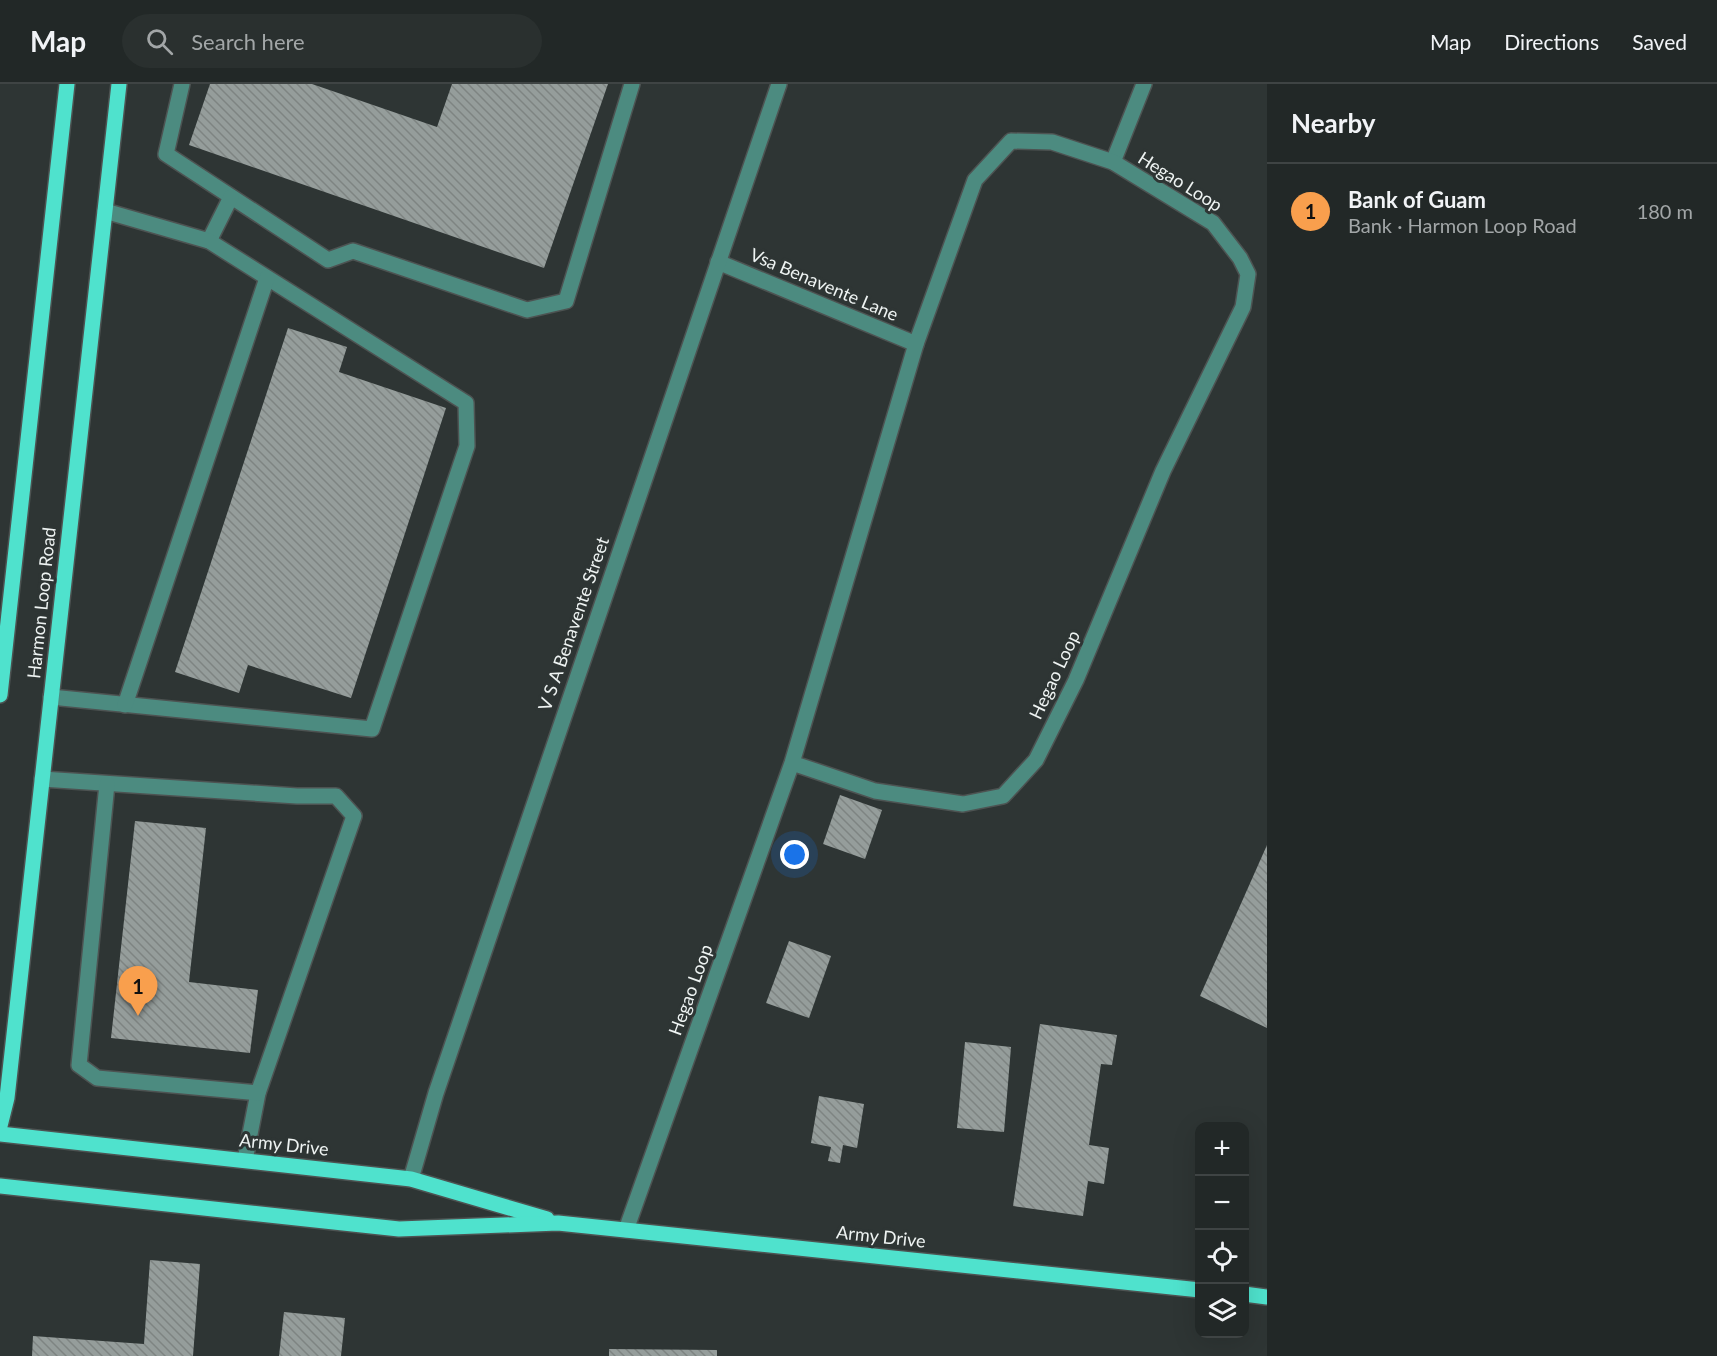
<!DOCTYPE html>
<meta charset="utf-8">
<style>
body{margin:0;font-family:Lato,sans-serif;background:#2a302f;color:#f1f3f6}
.controls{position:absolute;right:18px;bottom:18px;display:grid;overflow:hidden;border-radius:12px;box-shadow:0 6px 24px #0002}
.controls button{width:54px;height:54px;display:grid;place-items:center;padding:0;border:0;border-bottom:2px solid #3f4444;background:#222827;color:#f1f3f6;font:30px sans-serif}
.you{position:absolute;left:795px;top:771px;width:21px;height:21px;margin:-15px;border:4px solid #fff;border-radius:50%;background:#1a73e8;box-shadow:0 0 0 9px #1a73e833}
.badge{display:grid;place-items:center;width:39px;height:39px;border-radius:50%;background:#f99f4d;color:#111;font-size:20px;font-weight:700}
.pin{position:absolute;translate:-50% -50px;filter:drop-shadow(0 2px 3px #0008)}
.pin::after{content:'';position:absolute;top:32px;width:21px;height:18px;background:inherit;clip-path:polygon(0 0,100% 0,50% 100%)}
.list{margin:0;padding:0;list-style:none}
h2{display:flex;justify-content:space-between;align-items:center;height:78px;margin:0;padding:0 24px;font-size:26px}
h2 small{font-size:20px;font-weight:400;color:#a2a6a7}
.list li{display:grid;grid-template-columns:39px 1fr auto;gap:18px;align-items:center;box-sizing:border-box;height:96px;padding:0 24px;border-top:2px solid #3f4444}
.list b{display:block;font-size:22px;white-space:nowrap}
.list p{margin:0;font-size:20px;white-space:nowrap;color:#a2a6a7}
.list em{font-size:20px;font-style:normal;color:#a2a6a7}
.icon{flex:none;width:33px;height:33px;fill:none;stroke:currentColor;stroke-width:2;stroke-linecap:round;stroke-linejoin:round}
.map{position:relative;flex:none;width:1267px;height:1272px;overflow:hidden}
header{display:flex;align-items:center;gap:36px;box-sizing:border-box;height:84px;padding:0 30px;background:#222827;border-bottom:2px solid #3f4444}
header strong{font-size:28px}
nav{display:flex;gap:33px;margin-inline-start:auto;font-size:21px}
.search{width:420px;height:54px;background:#2a302f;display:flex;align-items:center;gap:15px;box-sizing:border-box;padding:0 21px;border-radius:33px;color:#a2a6a7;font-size:22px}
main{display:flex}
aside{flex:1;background:#222827}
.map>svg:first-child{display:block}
.building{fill:url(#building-back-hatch)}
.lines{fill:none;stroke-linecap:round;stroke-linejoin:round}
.minor-casing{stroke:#4d5352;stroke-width:18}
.major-casing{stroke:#4d5352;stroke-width:18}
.minor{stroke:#4c8b80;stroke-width:15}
.major{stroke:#4fe2cd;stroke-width:15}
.labels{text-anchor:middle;stroke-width:6;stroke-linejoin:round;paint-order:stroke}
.street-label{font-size:18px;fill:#eef3f2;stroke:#2e3534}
</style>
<header>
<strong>Map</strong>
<div class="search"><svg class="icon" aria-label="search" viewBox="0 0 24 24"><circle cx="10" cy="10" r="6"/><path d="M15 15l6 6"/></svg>Search here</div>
<nav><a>Map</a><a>Directions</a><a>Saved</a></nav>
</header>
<main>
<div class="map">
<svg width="1267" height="1272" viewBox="0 0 1267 1272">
<defs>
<pattern id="building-back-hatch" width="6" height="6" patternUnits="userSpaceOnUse" patternTransform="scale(1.5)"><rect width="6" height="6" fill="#959d9b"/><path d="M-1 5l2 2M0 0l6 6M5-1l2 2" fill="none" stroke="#7e8482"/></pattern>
</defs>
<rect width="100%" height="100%" fill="#2e3534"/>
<!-- building -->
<g class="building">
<polygon points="210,0 312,0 437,43 452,0 608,0 544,184 189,61"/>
<polygon points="288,244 347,263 339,288 446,324 351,614 248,581 239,609 175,588"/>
<polygon points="840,711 882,726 865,775 823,760"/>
<polygon points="135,737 206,744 189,898 258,906 250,969 111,954"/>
<polygon points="1267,761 1267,944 1200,912"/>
<polygon points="789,857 831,872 809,934 766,919"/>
<polygon points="1040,940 1117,951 1112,981 1101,980 1089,1061 1109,1064 1104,1100 1088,1097 1083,1132 1013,1122"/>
<polygon points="965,958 1011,963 1004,1048 957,1044"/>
<polygon points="819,1012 864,1020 857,1064 843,1061 840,1079 828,1077 831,1063 811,1059"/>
<polygon points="150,1176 200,1180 193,1272 32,1272 33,1252 144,1260"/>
<polygon points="284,1228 345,1234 341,1272 279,1272"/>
<polygon points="609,1265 717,1266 717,1272 609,1272"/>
</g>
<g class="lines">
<defs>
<g id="minor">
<polyline points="182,0 166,70 328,176 353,167 527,226 566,217 632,0"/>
<polyline points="1113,78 1144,0"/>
<polyline points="209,157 231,113"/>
<polyline points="718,178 916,260"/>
<polyline points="51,613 372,645 467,362 466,319 209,157 105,127"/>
<polyline points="125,621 267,194"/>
<polyline points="42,695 297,712 336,712 354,732 258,1009 245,1076"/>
<polyline points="107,700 79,981 97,994 258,1009"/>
<polyline points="411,1095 436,1009 779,0"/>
<polyline points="626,1146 792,679 916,260 975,96 1011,57 1052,58 1113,78 1213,139 1240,174 1248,190 1243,223 1163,387 1076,596 1036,676 1003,712 963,720 875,707 792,679"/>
</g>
<g id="major">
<polyline points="0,611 67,0"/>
<polyline points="0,1042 7,1014 119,0"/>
<polyline points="0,1050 411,1095 547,1135"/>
<polyline points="0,1102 399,1145 558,1139 1200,1206"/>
<polyline points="1244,1210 1267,1213"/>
</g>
</defs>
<!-- minor casing -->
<use href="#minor" class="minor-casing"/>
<!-- major casing -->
<use href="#major" class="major-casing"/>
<!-- minor -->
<use href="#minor" class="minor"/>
<!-- major -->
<use href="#major" class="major"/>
</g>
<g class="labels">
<!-- street labels -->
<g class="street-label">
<text transform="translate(1180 98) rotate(32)" y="6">Hegao Loop</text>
<text transform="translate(824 201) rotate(23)" y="6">Vsa Benavente Lane</text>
<text transform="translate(42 519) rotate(-84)" y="6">Harmon Loop Road</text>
<text transform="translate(574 540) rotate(-71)" y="6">V S A Benavente Street</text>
<text transform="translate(1055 591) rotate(-65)" y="6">Hegao Loop</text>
<text transform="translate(691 906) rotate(-70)" y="6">Hegao Loop</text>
<text transform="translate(284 1061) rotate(6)" y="6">Army Drive</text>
<text transform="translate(881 1153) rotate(6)" y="6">Army Drive</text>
</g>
</g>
</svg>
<div class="controls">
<button>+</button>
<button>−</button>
<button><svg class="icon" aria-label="locate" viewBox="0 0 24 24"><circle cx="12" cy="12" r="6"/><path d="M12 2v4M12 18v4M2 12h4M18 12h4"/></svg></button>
<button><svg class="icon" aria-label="layers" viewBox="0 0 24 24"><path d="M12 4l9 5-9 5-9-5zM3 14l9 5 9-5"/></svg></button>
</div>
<div class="you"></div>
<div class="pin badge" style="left:138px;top:932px">1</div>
</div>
<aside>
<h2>Nearby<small></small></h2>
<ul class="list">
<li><span class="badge">1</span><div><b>Bank of Guam</b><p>Bank · Harmon Loop Road</p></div><em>180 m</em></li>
</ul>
</aside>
</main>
